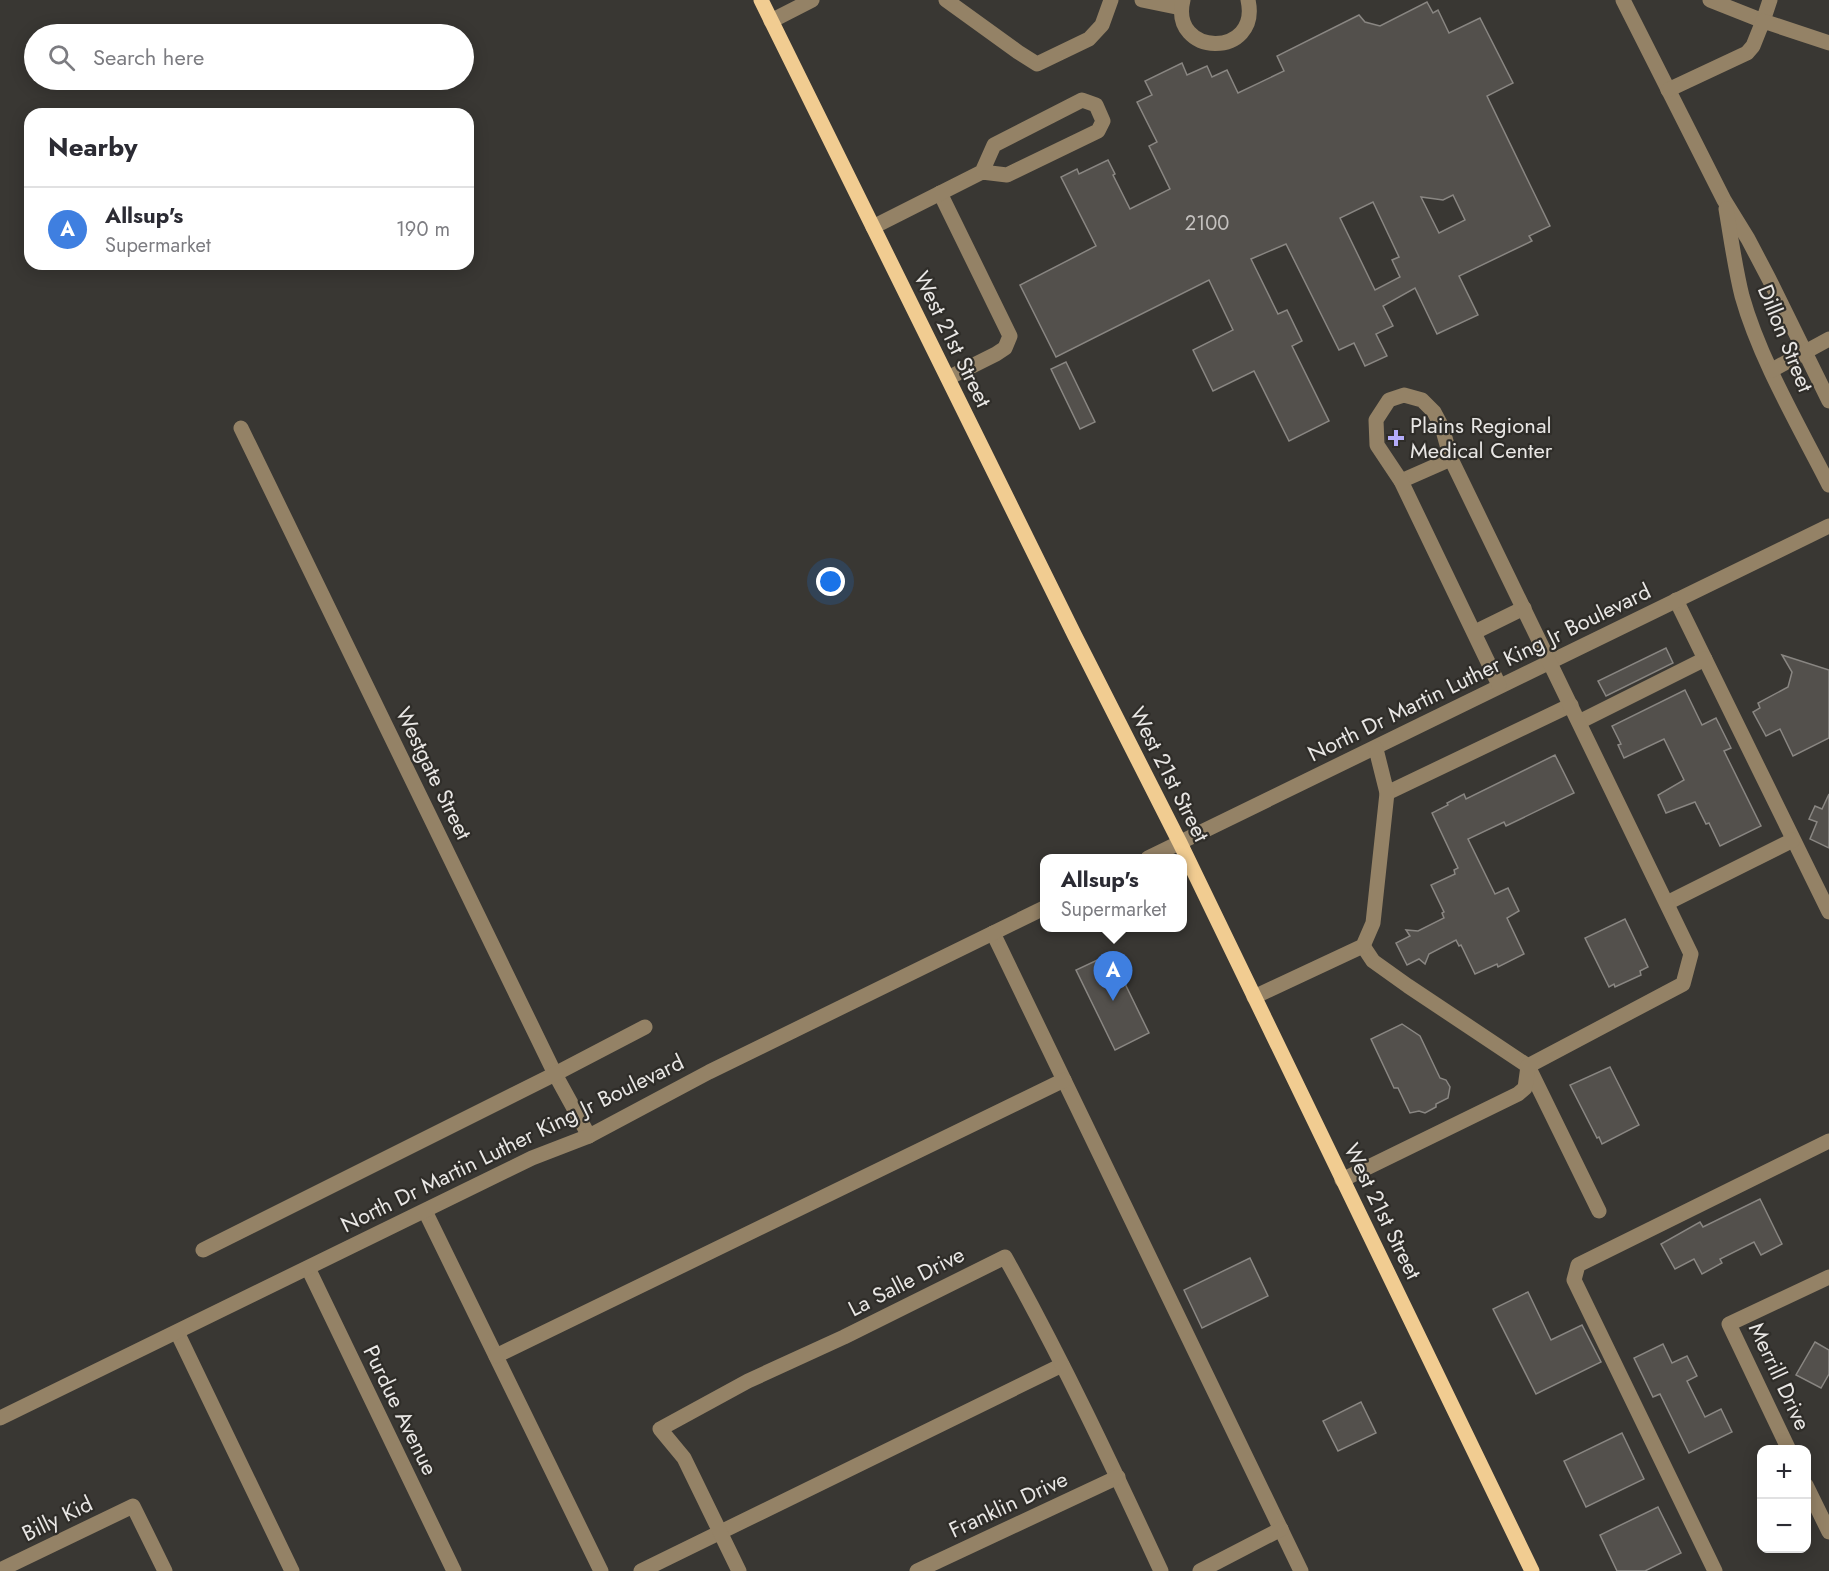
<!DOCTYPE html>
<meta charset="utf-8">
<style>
body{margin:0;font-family:Jost,sans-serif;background:#f7f7f7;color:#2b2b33}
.controls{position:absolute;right:18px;bottom:18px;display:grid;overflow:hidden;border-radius:12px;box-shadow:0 3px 15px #0003}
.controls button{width:54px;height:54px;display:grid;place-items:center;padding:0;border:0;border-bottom:2px solid #e1e1e2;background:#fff;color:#2b2b33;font:30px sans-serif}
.you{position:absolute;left:831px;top:582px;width:21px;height:21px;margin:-15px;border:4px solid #fff;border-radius:50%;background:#1a73e8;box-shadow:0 0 0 9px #1a73e833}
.badge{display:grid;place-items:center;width:39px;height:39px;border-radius:50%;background:#69658c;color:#fff;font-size:20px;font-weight:700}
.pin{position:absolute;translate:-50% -50px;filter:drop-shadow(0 2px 3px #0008)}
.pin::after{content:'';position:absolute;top:32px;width:21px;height:18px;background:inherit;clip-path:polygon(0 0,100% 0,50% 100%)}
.popup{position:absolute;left:1040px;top:854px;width:147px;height:78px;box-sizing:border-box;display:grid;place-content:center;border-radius:12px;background:#fff;filter:drop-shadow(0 2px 4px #0005);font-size:20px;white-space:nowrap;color:#7c7c81}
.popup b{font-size:22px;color:#2b2b33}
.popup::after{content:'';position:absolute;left:50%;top:100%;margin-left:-12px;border:12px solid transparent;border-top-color:#fff}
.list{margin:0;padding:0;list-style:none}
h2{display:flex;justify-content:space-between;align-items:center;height:78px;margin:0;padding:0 24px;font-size:26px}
h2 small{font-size:20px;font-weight:400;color:#7c7c81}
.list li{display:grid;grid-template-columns:39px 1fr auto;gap:18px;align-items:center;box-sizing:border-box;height:84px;padding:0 24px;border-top:2px solid #e1e1e2}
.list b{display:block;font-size:22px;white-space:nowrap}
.list p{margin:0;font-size:20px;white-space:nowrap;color:#7c7c81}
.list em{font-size:20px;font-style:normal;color:#7c7c81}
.icon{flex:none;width:33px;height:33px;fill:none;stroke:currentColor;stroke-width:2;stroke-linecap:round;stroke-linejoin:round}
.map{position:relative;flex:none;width:1829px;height:1571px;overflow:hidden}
.search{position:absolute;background:#fff;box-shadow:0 3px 15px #0003;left:24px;top:24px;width:450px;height:66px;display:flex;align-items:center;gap:15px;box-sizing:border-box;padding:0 21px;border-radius:33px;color:#7c7c81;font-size:22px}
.panel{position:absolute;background:#fff;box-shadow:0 3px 15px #0003;left:24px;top:108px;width:450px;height:162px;border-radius:18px}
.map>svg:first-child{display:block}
.building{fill:#53504c;stroke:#898682;stroke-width:1.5;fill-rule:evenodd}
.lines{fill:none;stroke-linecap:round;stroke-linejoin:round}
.minor{stroke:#948266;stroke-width:15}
.major{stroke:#f1cc91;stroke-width:15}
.poi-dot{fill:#b4acf9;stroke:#2f2d29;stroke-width:2}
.labels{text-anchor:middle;stroke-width:4.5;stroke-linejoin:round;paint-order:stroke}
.number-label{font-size:20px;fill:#c4c1bf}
.street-label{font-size:22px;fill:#e9e7e5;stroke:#2f2d29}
.poi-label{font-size:22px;fill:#e9e7e5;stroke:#2f2d29;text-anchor:start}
</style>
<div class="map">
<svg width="1829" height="1571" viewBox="0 0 1829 1571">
<rect width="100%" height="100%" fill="#393733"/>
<!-- building -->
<g class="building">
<path d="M1427 2 1433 13 1438 10 1449 33 1480 18 1513 83 1487 96 1550 226 1529 236 1532 241 1459 276 1478 315 1437 334 1415 288 1383 306 1393 326 1376 334 1387 356 1365 366 1354 343 1339 350 1286 244 1251 259 1278 314 1287 310 1302 341 1292 346 1329 421 1289 441 1254 371 1213 391 1193 350 1233 330 1209 280 1056 357 1020 285 1096 246 1061 177 1077 169 1079 174 1108 160 1115 174 1113 175 1130 209 1170 189 1149 146 1157 142 1137 102 1152 95 1145 81 1182 63 1187 75 1207 66 1212 77 1227 70 1238 93 1284 71 1277 56 1359 15 1365 22 1380 26ZM1453 195 1465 220 1439 233 1421 197 1443 200ZM1373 202 1399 257 1392 260 1400 277 1375 290 1340 218Z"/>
<polygon points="1066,362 1095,422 1080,429 1051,369"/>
<polygon points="1666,648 1673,663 1606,696 1598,681"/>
<polygon points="1782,655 1829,670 1829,738 1793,756 1780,729 1766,736 1753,712 1760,708 1758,703 1788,687 1792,672"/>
<polygon points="1685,690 1702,725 1716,718 1731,748 1724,751 1761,826 1720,846 1709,823 1706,824 1695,802 1666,813 1658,795 1684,780 1664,739 1624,758 1618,745 1621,744 1612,726"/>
<polygon points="1555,755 1574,793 1506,826 1504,822 1468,839 1495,894 1508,888 1519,911 1507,918 1524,954 1498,967 1497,964 1475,974 1461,945 1459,946 1456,940 1429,954 1425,964 1419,959 1407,965 1396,943 1410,936 1406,930 1418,931 1444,918 1442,913 1444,912 1431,885 1455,874 1454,870 1458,868 1432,813 1448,805 1447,803 1464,794 1466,799"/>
<polygon points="1829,794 1829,848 1810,839 1817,822 1809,819 1815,806 1822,809"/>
<polygon points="1625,919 1648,967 1640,971 1641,975 1615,987 1614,984 1609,987 1585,938"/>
<polygon points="1106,956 1108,959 1112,957 1149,1033 1115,1050 1076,970"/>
<polygon points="1402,1024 1420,1036 1440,1078 1446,1080 1450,1087 1448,1098 1436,1104 1436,1107 1425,1113 1419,1111 1410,1113 1398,1088 1394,1088 1371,1039"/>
<polygon points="1610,1067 1639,1125 1602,1144 1599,1137 1597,1138 1570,1085"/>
<polygon points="1760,1199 1782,1244 1761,1255 1754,1242 1720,1259 1722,1263 1702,1274 1694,1259 1675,1269 1661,1244 1700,1222 1703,1227"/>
<polygon points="1250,1258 1268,1296 1202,1328 1184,1290"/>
<polygon points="1528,1292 1551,1340 1582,1325 1601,1362 1536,1394 1493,1309"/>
<polygon points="1815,1342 1829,1350 1829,1374 1821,1388 1796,1375"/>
<polygon points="1663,1344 1672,1363 1687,1356 1697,1376 1687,1381 1705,1417 1721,1409 1732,1432 1689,1453 1660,1394 1653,1397 1634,1358"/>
<polygon points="1361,1402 1376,1433 1338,1451 1323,1421"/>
<polygon points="1622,1433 1644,1479 1586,1507 1564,1461"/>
<polygon points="1658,1507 1681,1553 1645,1571 1617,1571 1600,1535"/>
</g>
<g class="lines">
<!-- minor -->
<g class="minor">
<polyline points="946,0 1018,52 1037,64 1089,39 1102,25 1111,0"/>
<polyline points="1142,0 1181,8"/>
<path d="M1183 0C1169 57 1261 59 1248 0"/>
<polyline points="1623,0 1724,200 1748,239 1769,279 1829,401"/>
<polyline points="1710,0 1763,21 1770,0"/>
<polyline points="771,21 812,0"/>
<polyline points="1668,90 1747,53 1753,46 1763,21 1829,43"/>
<polyline points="940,193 1010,336 1005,348 996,354 948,378"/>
<path d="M1726 209C1731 238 1735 268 1742 296 1760 360 1799 426 1829 485"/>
<polyline points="873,227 982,172 1007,175 1098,131 1103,121 1096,105 1082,100 994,145 982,172"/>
<polyline points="1772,370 1829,339"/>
<polyline points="241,428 555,1074 589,1136"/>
<polyline points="1401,481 1451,459"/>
<polyline points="1676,600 1829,912"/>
<polyline points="1475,632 1524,608"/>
<polyline points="1579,722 1705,659"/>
<polyline points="1387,793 1571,705"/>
<polyline points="1148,858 1829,526"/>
<polyline points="1667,903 1793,840"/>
<polyline points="993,933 1301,1571"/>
<polyline points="1363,946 1373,961 1408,986 1528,1066 1599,1211"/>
<polyline points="1254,997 1363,946 1373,923 1387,793 1376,749"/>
<polyline points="1342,1180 1518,1094 1525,1088 1528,1066 1683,984 1691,954 1451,459 1442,427 1434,412 1422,400 1404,395 1389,400 1376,420 1377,445 1401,481 1499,685"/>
<polyline points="425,1211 601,1571"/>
<polyline points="203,1250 555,1074 645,1027"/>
<polyline points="308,1268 454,1571"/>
<polyline points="177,1332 292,1571"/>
<polyline points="496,1356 1064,1080"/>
<polyline points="0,1418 532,1158 589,1136 709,1072 1044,908"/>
<polyline points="1789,1450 1729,1324 1829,1277"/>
<polyline points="1806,1485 1829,1532"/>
<polyline points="0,1570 133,1506 165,1571"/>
<polyline points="641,1571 1062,1365"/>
<path d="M739 1571 684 1458 660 1429 748 1381 844 1337 1005 1257C1062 1359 1112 1465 1161 1571"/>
<polyline points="917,1571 1118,1477"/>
<polyline points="1200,1571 1281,1529"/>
<polyline points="1715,1571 1574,1280 1578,1265 1829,1141"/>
</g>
<!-- major -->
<polyline class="major" points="761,0 1075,636 1180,843 1532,1571"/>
</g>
<!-- markers -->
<path class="poi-dot" d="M1393 429h6v6h6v6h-6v6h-6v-6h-6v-6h6z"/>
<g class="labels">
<!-- number labels -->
<g class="number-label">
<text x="1207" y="230">2100</text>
</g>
<!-- street labels -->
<g class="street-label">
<text transform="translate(1786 338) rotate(68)" y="8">Dillon Street</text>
<text transform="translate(953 339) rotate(64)" y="8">West 21st Street</text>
<text transform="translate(1479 672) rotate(-26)" y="8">North Dr Martin Luther King Jr Boulevard</text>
<text transform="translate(434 773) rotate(64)" y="8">Westgate Street</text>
<text transform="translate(1170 774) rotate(63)" y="8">West 21st Street</text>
<text transform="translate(512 1143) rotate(-26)" y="8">North Dr Martin Luther King Jr Boulevard</text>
<text transform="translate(1383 1211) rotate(64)" y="8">West 21st Street</text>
<text transform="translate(906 1281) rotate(-27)" y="8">La Salle Drive</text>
<text transform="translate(1780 1376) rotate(65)" y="8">Merrill Drive</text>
<text transform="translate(401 1410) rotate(64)" y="8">Purdue Avenue</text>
<text transform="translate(1008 1504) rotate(-25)" y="8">Franklin Drive</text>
<text transform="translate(57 1518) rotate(-26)" y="8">Billy Kid</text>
</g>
<!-- poi labels -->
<g class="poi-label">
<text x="1410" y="433">Plains Regional<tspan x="1410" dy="25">Medical Center</tspan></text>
</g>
</g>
</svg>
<div class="controls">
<button>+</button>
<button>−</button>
</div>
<div class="you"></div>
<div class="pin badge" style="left:1113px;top:1001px;background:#3f7fe0">A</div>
<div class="popup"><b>Allsup's</b>Supermarket</div>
<div class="search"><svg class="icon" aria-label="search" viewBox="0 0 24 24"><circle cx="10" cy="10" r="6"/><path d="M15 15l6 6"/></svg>Search here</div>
<section class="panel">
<h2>Nearby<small></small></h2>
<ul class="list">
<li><span class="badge" style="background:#3f7fe0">A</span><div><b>Allsup's</b><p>Supermarket</p></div><em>190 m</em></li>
</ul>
</section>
</div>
